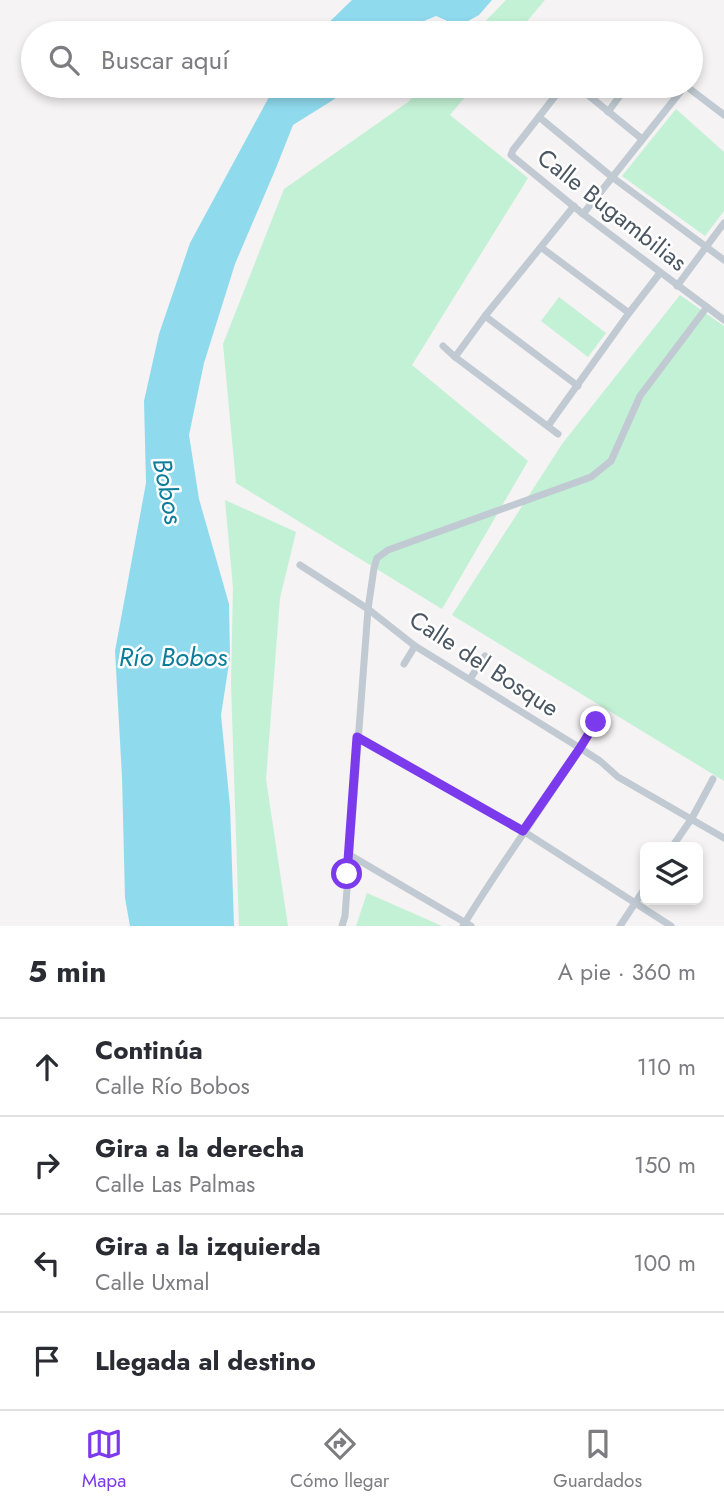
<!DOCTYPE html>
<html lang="es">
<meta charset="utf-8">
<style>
body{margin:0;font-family:Jost,sans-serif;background:#f7f7f7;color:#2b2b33}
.controls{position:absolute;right:21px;bottom:21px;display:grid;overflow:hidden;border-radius:10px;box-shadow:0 4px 10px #0003}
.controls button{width:63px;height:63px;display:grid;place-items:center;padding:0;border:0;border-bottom:2px solid #e1e1e2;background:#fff;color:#2b2b33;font:35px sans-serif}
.stop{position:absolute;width:21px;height:21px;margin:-16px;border:5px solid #7c3aed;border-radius:50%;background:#fff}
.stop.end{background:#7c3aed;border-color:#fff;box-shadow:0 2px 7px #0008}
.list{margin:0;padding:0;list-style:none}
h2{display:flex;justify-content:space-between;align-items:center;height:91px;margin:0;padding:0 28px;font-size:30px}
h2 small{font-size:23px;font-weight:400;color:#7c7c81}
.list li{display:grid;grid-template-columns:46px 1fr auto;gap:21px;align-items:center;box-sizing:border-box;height:98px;padding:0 28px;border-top:2px solid #e1e1e2}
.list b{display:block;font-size:26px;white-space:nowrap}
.list p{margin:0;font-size:23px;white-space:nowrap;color:#7c7c81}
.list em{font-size:23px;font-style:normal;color:#7c7c81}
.icon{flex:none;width:38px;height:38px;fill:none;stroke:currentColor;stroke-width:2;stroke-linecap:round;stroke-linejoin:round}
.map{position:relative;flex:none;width:724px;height:926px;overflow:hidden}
.search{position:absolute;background:#fff;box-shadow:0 4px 10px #0003;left:21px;right:21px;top:21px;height:77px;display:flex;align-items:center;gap:18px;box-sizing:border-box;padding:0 24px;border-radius:38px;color:#7c7c81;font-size:26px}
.sheet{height:483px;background:#fff}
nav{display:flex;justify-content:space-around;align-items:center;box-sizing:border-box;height:98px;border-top:2px solid #e1e1e2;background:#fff;font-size:19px;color:#7c7c81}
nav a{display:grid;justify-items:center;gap:4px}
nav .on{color:#7c3aed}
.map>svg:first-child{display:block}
.green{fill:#c3f1d5}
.water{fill:#90daee}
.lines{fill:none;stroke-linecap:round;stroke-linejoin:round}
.street{stroke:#c1cad2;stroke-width:7}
.route{stroke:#7c3aed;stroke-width:9}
.labels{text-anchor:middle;stroke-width:5;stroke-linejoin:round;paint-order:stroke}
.street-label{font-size:24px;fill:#4a5661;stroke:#fff}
.water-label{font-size:26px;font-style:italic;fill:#0c7c9b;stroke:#fff}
</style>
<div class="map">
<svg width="724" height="926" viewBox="0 0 724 926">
<rect width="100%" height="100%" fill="#f5f3f3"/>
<!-- green -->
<g class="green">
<polygon points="506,0 545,0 517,33 474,33"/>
<polygon points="424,86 474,86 450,115 528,178 412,365 528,461 442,609 236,483 223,344 284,189 408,102"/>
<polygon points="676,109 724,152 724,211 705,236 622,176"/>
<polygon points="680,295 724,326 724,781 452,615 562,444"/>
<polygon points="559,297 606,333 588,357 541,321"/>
<polygon points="225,500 296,532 280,598 266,779 288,926 239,926 231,684 233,588"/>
<polygon points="367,893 442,926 356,926"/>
</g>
<!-- water -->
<g class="water">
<polygon points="352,0 492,0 479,15 459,26 436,16 407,28 403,33 318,33"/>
<polygon points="275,86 349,86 333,100 293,125 276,168 235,264 204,363 189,435 199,499 229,604 230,657 221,715 230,806 234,926 130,926 125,898 122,777 115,651 146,483 144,401 159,334 190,243"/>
</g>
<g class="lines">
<!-- street -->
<g class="street">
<polyline points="605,33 612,27 617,28 623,33"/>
<polyline points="563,86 513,150 511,155 583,214 724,320"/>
<polyline points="577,86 642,139"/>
<polyline points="686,86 724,115"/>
<polyline points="608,112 627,86"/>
<polyline points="539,117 612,177 724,260"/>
<polyline points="583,214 685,86"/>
<polyline points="542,248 629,313"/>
<polyline points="677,286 724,223"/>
<polyline points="485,316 578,386"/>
<polyline points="443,346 455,357 558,434"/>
<polyline points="455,357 485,316 574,206"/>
<polyline points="548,426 629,313 660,273"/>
<polyline points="300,565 368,609 415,646 580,748 600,761 618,777 724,838"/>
<polyline points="404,664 415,646"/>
<polyline points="470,679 485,656"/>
<polyline points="357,737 523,831 671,926"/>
<polyline points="672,847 692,818 713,779"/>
<polyline points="348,854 471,926"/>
<polyline points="342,926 345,916 368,609 374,568 377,558 388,550 591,477 611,461 640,396 707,307"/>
<path d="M463 926C505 856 555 792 596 722"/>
<polyline points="620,926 645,888"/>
</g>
</g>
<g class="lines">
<!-- route -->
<polyline class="route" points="347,874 357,737 523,831 580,748 596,722"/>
</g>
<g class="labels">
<!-- street labels -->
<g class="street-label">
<text transform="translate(612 210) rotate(38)" y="8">Calle Bugambilias</text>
<text transform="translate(484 664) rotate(33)" y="8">Calle del Bosque</text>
</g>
<!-- water labels -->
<g class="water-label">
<text transform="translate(168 491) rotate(79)" y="9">Bobos</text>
<text x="173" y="666">Río Bobos</text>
</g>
</g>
</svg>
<div class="controls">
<button><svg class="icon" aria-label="layers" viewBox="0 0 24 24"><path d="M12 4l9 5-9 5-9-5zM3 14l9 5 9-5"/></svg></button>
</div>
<div class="stop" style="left:347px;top:874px"></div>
<div class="stop end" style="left:596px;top:722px"></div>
<div class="search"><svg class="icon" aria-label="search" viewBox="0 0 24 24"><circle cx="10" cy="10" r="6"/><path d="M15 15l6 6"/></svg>Buscar aquí</div>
</div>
<section class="sheet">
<h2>5 min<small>A pie · 360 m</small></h2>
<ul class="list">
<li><svg class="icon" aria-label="ahead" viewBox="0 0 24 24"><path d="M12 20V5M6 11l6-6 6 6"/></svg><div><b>Continúa</b><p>Calle Río Bobos</p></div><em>110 m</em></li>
<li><svg class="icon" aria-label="right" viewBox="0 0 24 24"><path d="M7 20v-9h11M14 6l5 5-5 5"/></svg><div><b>Gira a la derecha</b><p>Calle Las Palmas</p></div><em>150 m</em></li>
<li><svg class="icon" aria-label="left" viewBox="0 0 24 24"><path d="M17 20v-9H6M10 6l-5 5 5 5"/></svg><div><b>Gira a la izquierda</b><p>Calle Uxmal</p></div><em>100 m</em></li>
<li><svg class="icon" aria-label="arrive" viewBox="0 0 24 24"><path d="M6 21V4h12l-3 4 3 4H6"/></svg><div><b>Llegada al destino</b></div></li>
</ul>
</section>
<nav>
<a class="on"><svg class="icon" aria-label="map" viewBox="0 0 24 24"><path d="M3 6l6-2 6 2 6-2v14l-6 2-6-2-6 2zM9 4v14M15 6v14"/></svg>Mapa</a>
<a><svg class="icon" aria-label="directions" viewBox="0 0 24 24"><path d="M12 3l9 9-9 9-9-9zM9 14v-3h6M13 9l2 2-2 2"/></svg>Cómo llegar</a>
<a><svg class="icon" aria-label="saved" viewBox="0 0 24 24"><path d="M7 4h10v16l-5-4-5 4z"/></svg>Guardados</a>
</nav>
